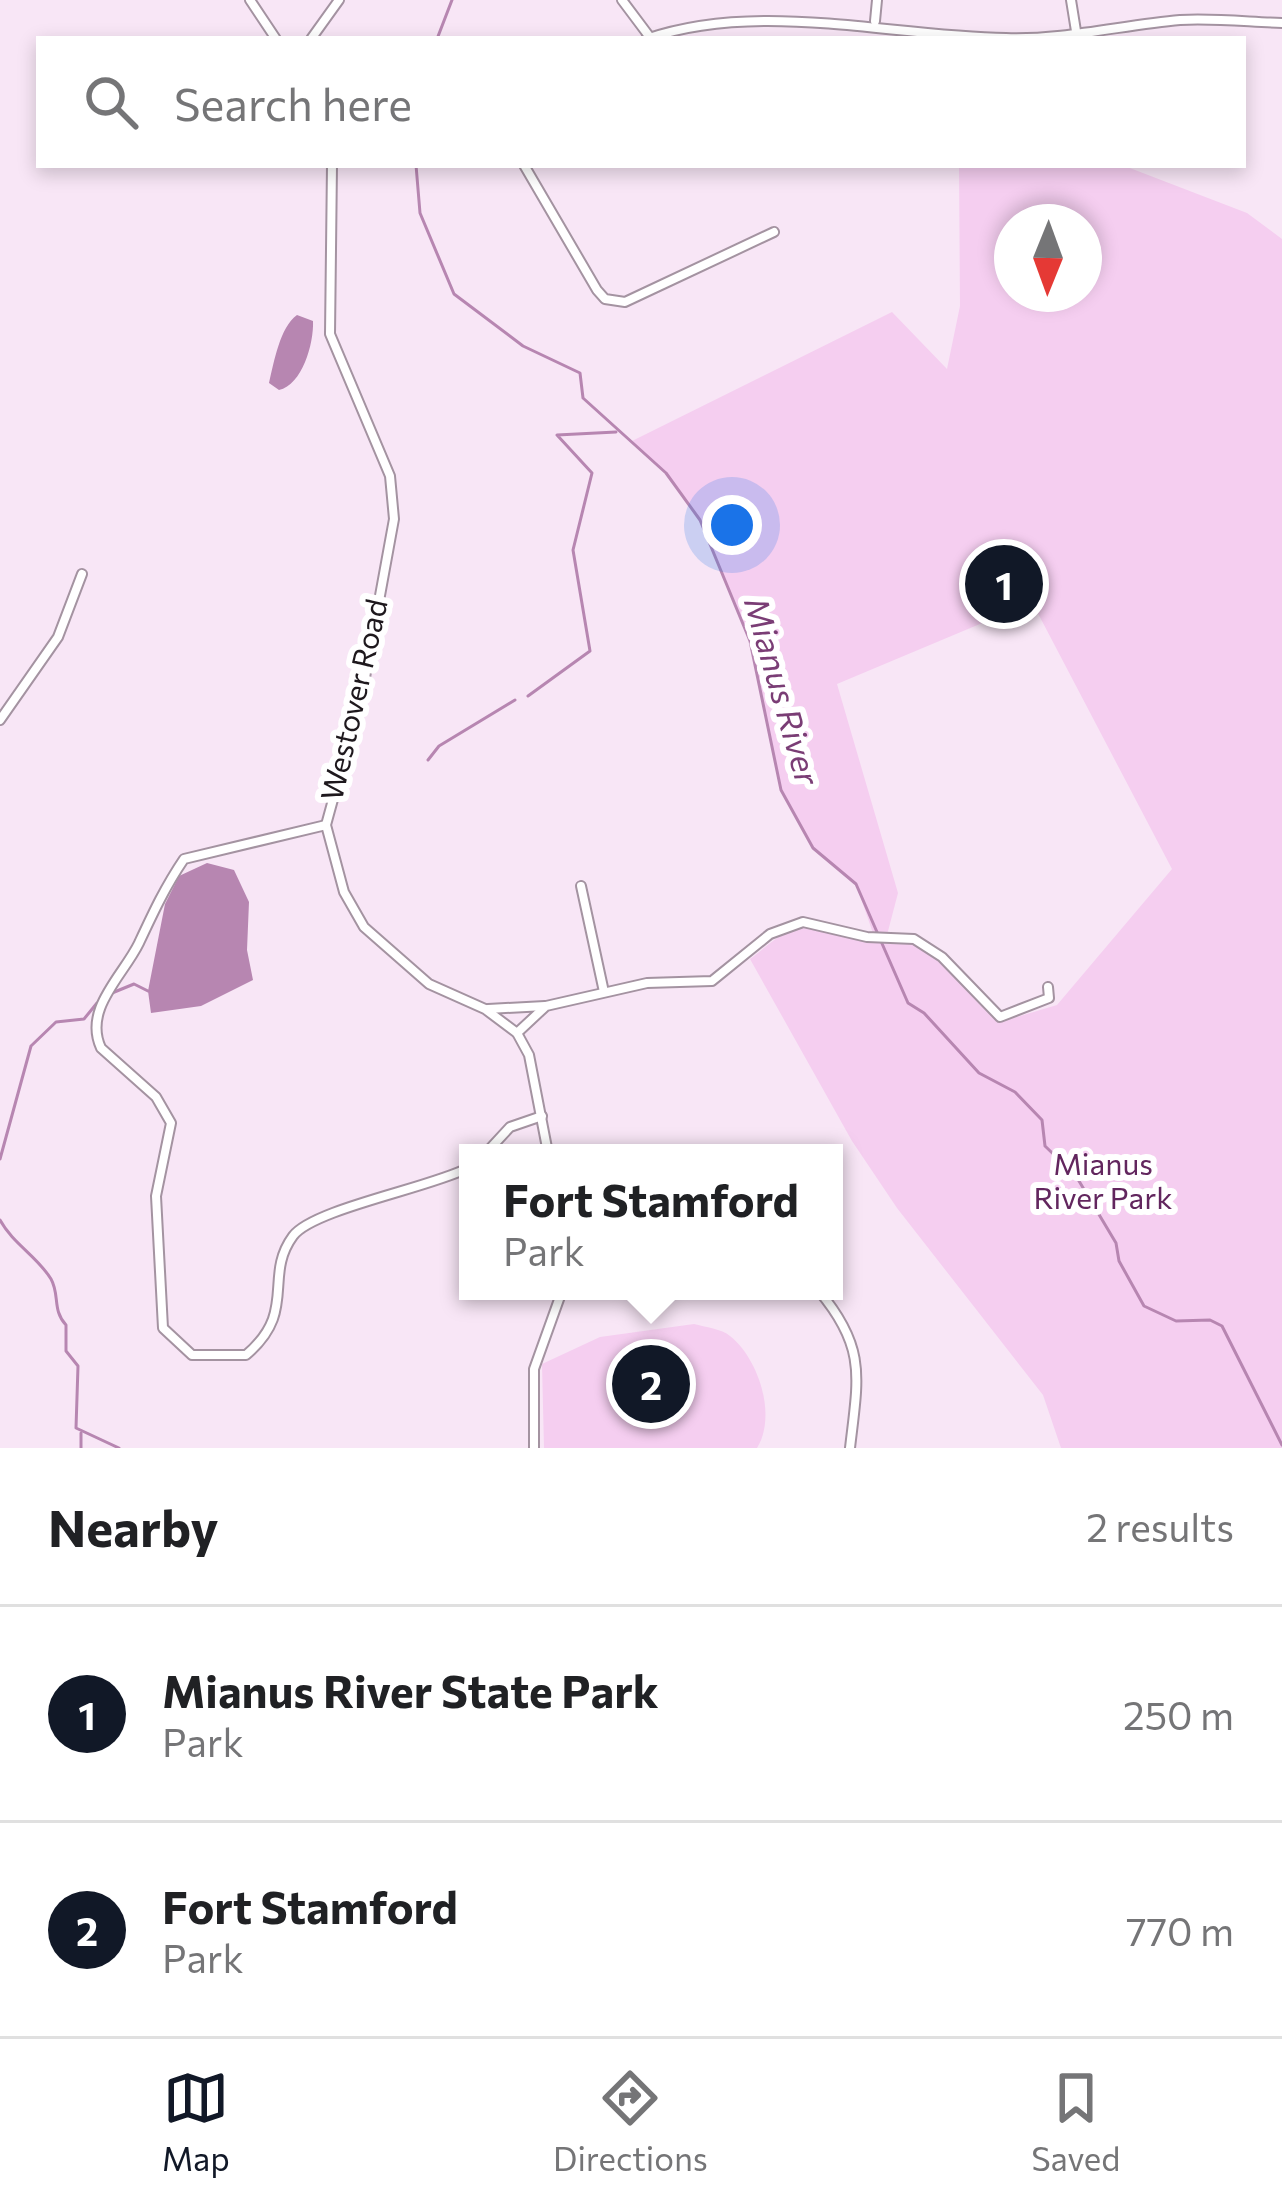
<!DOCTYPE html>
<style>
body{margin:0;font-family:Commissioner,sans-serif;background:#f2f2f2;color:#202124}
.compass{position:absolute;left:994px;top:204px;width:108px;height:108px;border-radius:50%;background:#fff;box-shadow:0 6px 18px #0003;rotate:181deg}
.you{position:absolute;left:732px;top:525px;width:42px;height:42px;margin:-30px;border:9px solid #fff;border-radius:50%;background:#1a73e8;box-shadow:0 0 0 18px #1a73e833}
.badge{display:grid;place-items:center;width:78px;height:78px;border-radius:50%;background:#111827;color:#fff;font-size:39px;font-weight:700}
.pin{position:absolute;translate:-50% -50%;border:6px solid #fff;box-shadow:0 3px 12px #0006}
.popup{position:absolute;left:459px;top:1144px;width:384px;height:156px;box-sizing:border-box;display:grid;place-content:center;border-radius:0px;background:#fff;filter:drop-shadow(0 3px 9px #0005);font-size:39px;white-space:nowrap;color:#757577}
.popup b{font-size:45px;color:#202124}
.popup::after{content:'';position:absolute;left:50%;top:100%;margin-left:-24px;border:24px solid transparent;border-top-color:#fff}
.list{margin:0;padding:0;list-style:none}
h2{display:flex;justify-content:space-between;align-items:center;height:156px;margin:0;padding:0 48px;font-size:51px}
h2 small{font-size:39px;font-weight:400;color:#757577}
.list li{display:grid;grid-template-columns:78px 1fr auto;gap:36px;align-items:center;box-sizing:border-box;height:216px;padding:0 48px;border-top:3px solid #e0e0e0}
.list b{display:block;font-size:45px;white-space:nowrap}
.list p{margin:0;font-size:39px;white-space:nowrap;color:#757577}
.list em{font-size:39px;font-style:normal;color:#757577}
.icon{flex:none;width:66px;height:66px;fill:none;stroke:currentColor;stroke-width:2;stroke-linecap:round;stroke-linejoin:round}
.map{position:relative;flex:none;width:1282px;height:1448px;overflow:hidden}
.search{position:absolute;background:#fff;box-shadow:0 6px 18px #0003;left:36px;right:36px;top:36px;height:132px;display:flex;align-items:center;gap:30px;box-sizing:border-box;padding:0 42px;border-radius:0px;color:#757577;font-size:45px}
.sheet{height:588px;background:#fff}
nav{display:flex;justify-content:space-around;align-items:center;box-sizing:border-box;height:168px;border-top:3px solid #e0e0e0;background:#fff;font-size:33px;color:#757577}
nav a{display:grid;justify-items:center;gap:6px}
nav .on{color:#111827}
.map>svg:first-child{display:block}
.green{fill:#f5cef0;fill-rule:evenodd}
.water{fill:#b786b1}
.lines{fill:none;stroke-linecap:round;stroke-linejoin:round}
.stream{stroke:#b786b1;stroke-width:3}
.minor-casing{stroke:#a493a1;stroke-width:12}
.minor{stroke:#fff;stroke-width:8}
.labels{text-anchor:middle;stroke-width:12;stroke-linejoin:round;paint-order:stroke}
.street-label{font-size:30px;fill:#1e181d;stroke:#fff}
.park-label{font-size:30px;fill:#62265e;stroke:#fff}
.water-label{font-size:33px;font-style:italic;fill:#7a3d75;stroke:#fff}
</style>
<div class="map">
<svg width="1282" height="1448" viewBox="0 0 1282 1448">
<rect width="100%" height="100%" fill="#f8e6f6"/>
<!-- green -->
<g class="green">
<path d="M959 165H1122L1247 213 1282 239V1448H1061L1043 1395 897 1208 852 1141 750 959C765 948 782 931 799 926 825 919 849 945 875 939L856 884 813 848 781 790 750 640 700 520 666 473 632 441 892 312 947 369 960 306ZM1012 222H1084V294H1012ZM1032 602 1172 869 1057 1005 1003 1021 932 951 887 935 898 893 837 684Z"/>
<path d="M694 1324C705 1327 722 1329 730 1336 759 1359 777 1416 757 1448H544L542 1364 600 1337Z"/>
</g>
<!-- water -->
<g class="water">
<path d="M297 315 313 321C314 344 302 385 279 390L269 383C274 362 280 327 297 315Z"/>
<polygon points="207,863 234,870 249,902 247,950 253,980 201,1006 151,1013 148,991 165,904 179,876"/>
</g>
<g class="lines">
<!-- stream -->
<g class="stream">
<polyline points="437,39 452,0"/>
<polyline points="416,165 420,213 454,294 523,346 580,373 583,398 666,473 700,520 750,641 781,790 813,848 856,884 908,1003 924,1013 979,1073 1015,1092 1042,1120 1045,1146 1076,1176 1116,1243 1119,1261 1144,1306 1176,1321 1210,1320 1222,1326 1282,1445"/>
<polyline points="528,696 590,651 573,550 592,473 557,435 616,432"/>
<polyline points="428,760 439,746 515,700"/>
<polyline points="112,993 134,984 148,991"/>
<polyline points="0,1159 31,1046 56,1022 84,1019 97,1003"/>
<path d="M0 1220C13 1244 37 1256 51 1279 60 1295 52 1310 66 1325V1351L78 1366 76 1428 119 1448"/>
<polyline points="81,1433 81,1448"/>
</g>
<defs>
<g id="minor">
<polyline points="250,0 276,39"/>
<polyline points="622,0 649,36"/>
<polyline points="1071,0 1076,31"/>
<polyline points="875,21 877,0"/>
<polyline points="311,39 339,0"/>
<path d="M646 39C759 0 885 36 1006 38 1063 40 1123 25 1180 20 1214 18 1249 22 1282 23"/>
<polyline points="332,165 330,334 390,476 394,519 362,694 326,825 344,892 364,927 429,984 485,1009 517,1033 529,1055 548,1153"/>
<polyline points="524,165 597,290 605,299 625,302 774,232"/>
<polyline points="0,720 58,637 82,574"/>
<path d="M326 825 184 859C165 887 153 913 139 943 123 976 83 1009 101 1048L156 1097 171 1123 156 1196 163 1328 192 1355H246C298 1311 263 1277 293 1236 313 1209 429 1188 468 1168"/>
<polyline points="581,886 604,992"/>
<polyline points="488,1009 545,1006"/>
<polyline points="517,1033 546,1006 647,983 712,981 770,934 803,922 867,937 914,939 942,957 1000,1017 1049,998 1048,987"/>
<polyline points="486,1153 510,1127 542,1116"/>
<path d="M819 1291C867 1348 858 1378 850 1448"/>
<polyline points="534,1448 534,1369 562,1291"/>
</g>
</defs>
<!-- minor casing -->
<use href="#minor" class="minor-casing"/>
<!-- minor -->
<use href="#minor" class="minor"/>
</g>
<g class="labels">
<!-- street labels -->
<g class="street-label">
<text transform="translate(355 700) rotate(-77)" y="10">Westover Road</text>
</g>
<!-- park labels -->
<g class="park-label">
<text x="1103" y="1175">Mianus<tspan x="1103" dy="34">River Park</tspan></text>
</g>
<!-- water labels -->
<g class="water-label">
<text transform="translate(782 691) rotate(74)" y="12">Mianus River</text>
</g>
</g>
</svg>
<svg class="compass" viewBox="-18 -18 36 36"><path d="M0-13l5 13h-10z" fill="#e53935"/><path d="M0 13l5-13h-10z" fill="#757577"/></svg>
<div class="you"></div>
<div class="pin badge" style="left:1004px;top:584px">1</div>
<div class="pin badge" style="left:651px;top:1384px">2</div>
<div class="popup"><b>Fort Stamford</b>Park</div>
<div class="search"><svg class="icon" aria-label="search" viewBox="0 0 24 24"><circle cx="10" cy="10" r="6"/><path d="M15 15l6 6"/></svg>Search here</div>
</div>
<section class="sheet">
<h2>Nearby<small>2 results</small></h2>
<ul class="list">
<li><span class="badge">1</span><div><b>Mianus River State Park</b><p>Park</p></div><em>250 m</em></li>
<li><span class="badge">2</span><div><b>Fort Stamford</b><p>Park</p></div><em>770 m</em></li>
</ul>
</section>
<nav>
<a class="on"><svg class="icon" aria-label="map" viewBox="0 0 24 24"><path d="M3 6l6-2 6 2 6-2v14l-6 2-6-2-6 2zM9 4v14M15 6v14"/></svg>Map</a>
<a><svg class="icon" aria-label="directions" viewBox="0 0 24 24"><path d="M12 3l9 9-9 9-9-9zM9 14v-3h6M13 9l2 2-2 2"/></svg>Directions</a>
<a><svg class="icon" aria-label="saved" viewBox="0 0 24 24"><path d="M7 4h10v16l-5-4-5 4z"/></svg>Saved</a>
</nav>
